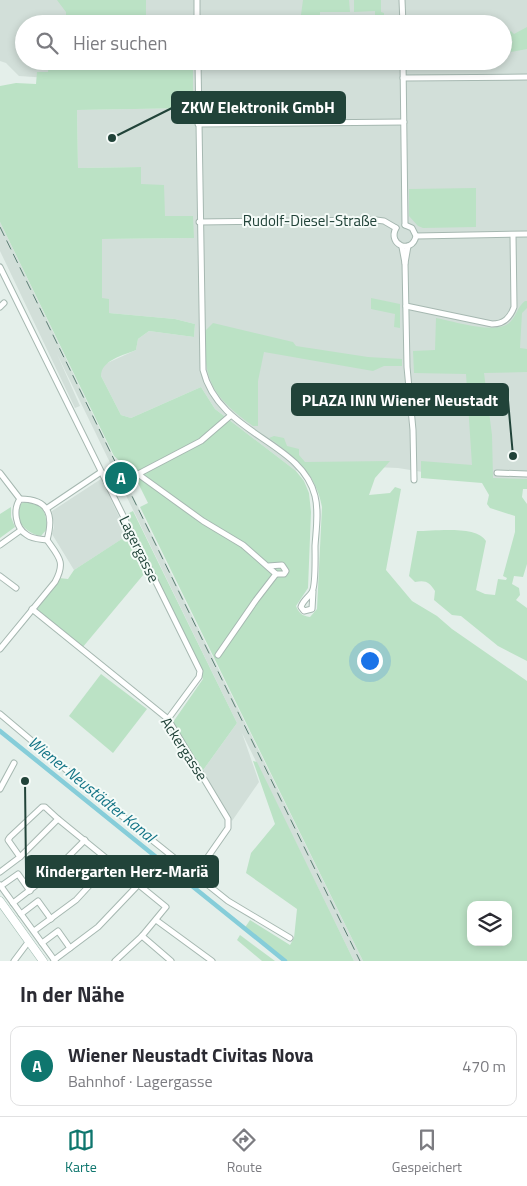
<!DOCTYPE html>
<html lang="de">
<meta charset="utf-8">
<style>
body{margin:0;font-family:"Titillium Web",sans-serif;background:#f7f7f7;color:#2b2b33}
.controls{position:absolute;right:15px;bottom:15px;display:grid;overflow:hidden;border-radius:10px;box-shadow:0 2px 8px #0003}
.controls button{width:45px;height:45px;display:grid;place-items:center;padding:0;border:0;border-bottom:1px solid #e1e1e2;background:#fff;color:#2b2b33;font:25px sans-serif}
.you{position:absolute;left:369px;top:660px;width:18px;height:18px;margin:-12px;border:4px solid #fff;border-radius:50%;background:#1a73e8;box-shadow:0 0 0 8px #1a73e833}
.badge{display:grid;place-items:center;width:32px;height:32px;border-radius:50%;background:#0f766e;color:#fff;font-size:16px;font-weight:700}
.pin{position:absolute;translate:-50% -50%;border:2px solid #fff;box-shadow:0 1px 5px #0006}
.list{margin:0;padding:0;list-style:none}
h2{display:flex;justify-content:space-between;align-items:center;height:65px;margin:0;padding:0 20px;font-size:21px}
h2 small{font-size:16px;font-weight:400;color:#7c7c81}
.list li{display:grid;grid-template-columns:32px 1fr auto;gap:15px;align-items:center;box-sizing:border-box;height:80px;margin:0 10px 10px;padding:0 10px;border:1px solid #e1e1e2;border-radius:10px}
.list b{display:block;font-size:19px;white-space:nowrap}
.list p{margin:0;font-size:16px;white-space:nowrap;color:#7c7c81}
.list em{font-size:16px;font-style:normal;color:#7c7c81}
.icon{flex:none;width:28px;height:28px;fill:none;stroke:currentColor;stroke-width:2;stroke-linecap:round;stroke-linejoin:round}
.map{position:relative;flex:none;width:527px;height:961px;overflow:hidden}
.search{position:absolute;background:#fff;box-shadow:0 2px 8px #0003;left:15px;right:15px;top:15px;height:55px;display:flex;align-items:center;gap:12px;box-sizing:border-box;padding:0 18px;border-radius:28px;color:#7c7c81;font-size:19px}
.sheet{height:155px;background:#fff}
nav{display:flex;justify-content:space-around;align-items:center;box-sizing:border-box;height:70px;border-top:1px solid #e1e1e2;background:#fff;font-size:14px;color:#7c7c81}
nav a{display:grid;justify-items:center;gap:2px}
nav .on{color:#0f766e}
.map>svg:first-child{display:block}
.built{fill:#d2dfd9}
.green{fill:#bbe2c5;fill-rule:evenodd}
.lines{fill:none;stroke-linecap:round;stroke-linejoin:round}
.canal{stroke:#86cdd9;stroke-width:4.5}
.minor-casing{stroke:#a6b8b1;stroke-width:7}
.secondary-casing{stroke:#a1bcb2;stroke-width:9}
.minor{stroke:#fff;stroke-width:5}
.secondary{stroke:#fff;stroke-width:8}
.rail{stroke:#5c7e74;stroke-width:1;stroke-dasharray:10 5;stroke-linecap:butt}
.labels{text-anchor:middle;stroke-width:4;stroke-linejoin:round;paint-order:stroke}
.street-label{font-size:15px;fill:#214339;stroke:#f5fbf8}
.water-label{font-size:16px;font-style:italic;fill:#137486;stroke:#f5fbf8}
.leader{fill:none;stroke:#214339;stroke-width:2}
.callout-dot{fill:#214339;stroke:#f5fbf8;stroke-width:2}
.callout{fill:#214339;stroke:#214339;stroke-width:2}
.callout-label{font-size:16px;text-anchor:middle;font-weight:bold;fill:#fff}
</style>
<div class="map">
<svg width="527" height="961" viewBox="0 0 527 961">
<rect width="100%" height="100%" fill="#e4efea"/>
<!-- built -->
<g class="built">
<polygon points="0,0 107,0 81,24 24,24 24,61 69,61 49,78 19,76 6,63 0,61"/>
<polygon points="146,0 527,0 527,489 398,468 302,464 296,471 215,409 201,387 131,418 121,415 101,376 101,369 105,364 136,350 138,339 149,331 194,337 195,324 175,319 109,313 102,299 102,239 193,238 193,216 165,216 141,185 140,167 78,168 77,110 193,108 193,61 503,61 503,24 146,24"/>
<polygon points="0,222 115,460 363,961 354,961 242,733 259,782 232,821 201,773 237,723 57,354 80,406 75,408 0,251"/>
<polygon points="101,479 128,535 74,570 52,534 54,527 52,511"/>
</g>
<!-- green -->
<g class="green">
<polygon points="57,0 146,0 146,24 66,24 66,12"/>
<polygon points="303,0 349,0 350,12 320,12 320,21 307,21 301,15"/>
<polygon points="354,0 381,0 381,12 384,13 384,16 375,22 375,11 354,12"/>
<polygon points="527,27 527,49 511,52 511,43 513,42 507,34 511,31 514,34"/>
<path d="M49 61H193V108L77 110 78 168 141 167V184L164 185 165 216H193L194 238 102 239V298L109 299V313L175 319 195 324 194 337 149 331 138 339 136 350C124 355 101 360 101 376L121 415 131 418 201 387 215 409 296 471 304 481 309 493 311 512 308 588 296 606C299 613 302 616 310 617L317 609 322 507C316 473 295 457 269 438L274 436 284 438 287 446 299 449V455L305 462 390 461 375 478 369 495 390 493 395 487 401 489 386 570 412 601 437 616 452 629 527 681V961H363L140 507 148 503 136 479V470L129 469 114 456 0 222V86L16 83 36 84 37 72H48ZM471 905H508V942H471Z"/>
<polygon points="476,188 476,227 423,228 418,226 409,216 409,189"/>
<polygon points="371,298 400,304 400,328 394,327 395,314 371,309"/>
<path d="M525 301H527V308L522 313 520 348 527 349V372L484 373 492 435 493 478 527 479V489H523L522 497 527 504V564L523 577 514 576 512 584 519 588 520 595 516 600 527 608V661L498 646 461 616 452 615 434 600 435 591C429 582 426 580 415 582L409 576 417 531C434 531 477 525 486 541L476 590 485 594 495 595 498 579 506 580 507 578 503 576 515 532V516L490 508 487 504 489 495 482 483 421 478V461L472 465 466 374 414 373 413 351 435 350 436 318C452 321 491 333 506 325 516 320 516 308 525 301Z"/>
<path d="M213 323 293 342 296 346 368 357 402 359V366H384L373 371 264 352 258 381V426H253C213 397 203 381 205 331Z"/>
<path d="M26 501C43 503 47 514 47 529L41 536C24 534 5 510 26 501Z"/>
<polygon points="11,507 11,517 15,527 0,538 0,514"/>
<polygon points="133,511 237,723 201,773 171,725 203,679 149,568 82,648 35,612 59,578 68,579 74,570 134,531 127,514"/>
<polygon points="101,674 147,709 113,753 69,716"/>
<polygon points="253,761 257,762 354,961 286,961 244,929 250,920 290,945 294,938 297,909 246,873 251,853 275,824"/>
<polygon points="240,935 275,961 262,961 237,940"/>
</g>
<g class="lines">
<!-- canal -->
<polyline class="canal" points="0,731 285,961"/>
<defs>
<g id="minor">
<polyline points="197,0 197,24"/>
<polyline points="402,0 403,24"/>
<path d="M198 61 203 370C219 435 302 441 315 496 319 512 316 530 315 546 315 555 316 585 312 592 309 597 303 600 301 607L304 611 312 609 313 591"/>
<polyline points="403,61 405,225"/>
<polyline points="403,78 527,77"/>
<polyline points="198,124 404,122"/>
<polyline points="199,222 376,220 384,221 396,228"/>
<path d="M396 228C387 245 412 255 416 236L412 228 405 225"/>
<polyline points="416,236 527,234"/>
<polyline points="408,246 405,263 407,367 413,430 414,480"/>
<polyline points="402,247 405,263"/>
<polyline points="0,267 200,671 199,677 168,719"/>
<path d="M406 306 492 324C504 324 510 318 514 307L513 235"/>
<polyline points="0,307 4,303"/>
<polyline points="230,416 201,441 138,474 203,521 243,545 276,574 284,574 286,571 282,565 268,566"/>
<polyline points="0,473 20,499"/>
<polyline points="497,473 527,474"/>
<path d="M20 499C49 499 54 515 47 540 40 539 32 539 27 535 15 528 13 509 20 499Z"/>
<polyline points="46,509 101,472"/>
<polyline points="0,545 21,530"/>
<polyline points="0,576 16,588"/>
<polyline points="32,609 168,719 228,819 228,828 196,874"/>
<path d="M0 649 55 582C66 562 59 557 47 540"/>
<polyline points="218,655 256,600 276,574"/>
<polyline points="0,714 102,800 228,901 290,938"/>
<polyline points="0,789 14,763"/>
<polyline points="20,857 8,840 10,837 42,807 45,807 58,819"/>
<polyline points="0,872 20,857 58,819 166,907 142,936 115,961"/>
<polyline points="0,885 55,961"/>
<polyline points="1,886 18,874 30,891"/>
<polyline points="13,903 52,873 85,840"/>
<polyline points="21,914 38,901 51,919"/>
<polyline points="156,920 212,961"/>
<polyline points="34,931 76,900 111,862"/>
<polyline points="142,936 171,961"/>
<polyline points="42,943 58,931 70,948"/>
<polyline points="54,960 98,927 139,884"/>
<polyline points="14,961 29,941"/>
</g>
<polyline id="secondary" points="0,901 43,961"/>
</defs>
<!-- minor casing -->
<use href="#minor" class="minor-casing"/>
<!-- secondary casing -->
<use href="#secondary" class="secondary-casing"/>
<!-- minor -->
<use href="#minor" class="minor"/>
<!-- secondary -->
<use href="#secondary" class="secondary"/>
<!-- rail -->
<polyline class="rail" points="0,227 360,961"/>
</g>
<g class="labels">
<!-- street labels -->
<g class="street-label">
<text x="310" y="226">Rudolf-Diesel-Straße</text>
<text transform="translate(139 549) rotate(64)" y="5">Lagergasse</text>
<text transform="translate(184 749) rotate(57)" y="5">Ackergasse</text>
</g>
<!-- water labels -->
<g class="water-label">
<text transform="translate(92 789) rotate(39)" y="6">Wiener Neustädter Kanal</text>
</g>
</g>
<!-- callouts -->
<path class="leader" d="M112 138L172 108M513 456L508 400M25 781L26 871"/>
<g class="callout-dot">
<circle cx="112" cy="138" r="5"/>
<circle cx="513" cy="456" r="5"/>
<circle cx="25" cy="781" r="5"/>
</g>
<g class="callout">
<rect x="172" y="92" width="173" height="31" rx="5"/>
<rect x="292" y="384" width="216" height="31" rx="5"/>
<rect x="26" y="856" width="192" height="31" rx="5"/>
</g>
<g class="callout-label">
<text x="258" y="113">ZKW Elektronik GmbH</text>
<text x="400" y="406">PLAZA INN Wiener Neustadt</text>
<text x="122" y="877">Kindergarten Herz-Mariä</text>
</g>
</svg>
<div class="controls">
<button><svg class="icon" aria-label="layers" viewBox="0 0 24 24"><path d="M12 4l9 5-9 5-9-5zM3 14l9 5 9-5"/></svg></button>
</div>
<div class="you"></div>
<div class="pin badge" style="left:121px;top:478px">A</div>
<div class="search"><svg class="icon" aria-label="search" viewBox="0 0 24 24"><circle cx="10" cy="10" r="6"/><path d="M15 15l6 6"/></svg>Hier suchen</div>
</div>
<section class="sheet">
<h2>In der Nähe<small></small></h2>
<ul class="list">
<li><span class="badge">A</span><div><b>Wiener Neustadt Civitas Nova</b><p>Bahnhof · Lagergasse</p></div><em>470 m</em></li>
</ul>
</section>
<nav>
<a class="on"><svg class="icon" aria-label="map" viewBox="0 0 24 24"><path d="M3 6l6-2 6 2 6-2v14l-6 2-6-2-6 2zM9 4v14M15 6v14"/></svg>Karte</a>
<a><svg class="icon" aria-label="directions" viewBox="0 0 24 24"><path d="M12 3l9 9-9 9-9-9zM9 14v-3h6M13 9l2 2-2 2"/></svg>Route</a>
<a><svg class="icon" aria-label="saved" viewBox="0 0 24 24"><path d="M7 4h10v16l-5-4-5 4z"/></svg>Gespeichert</a>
</nav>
